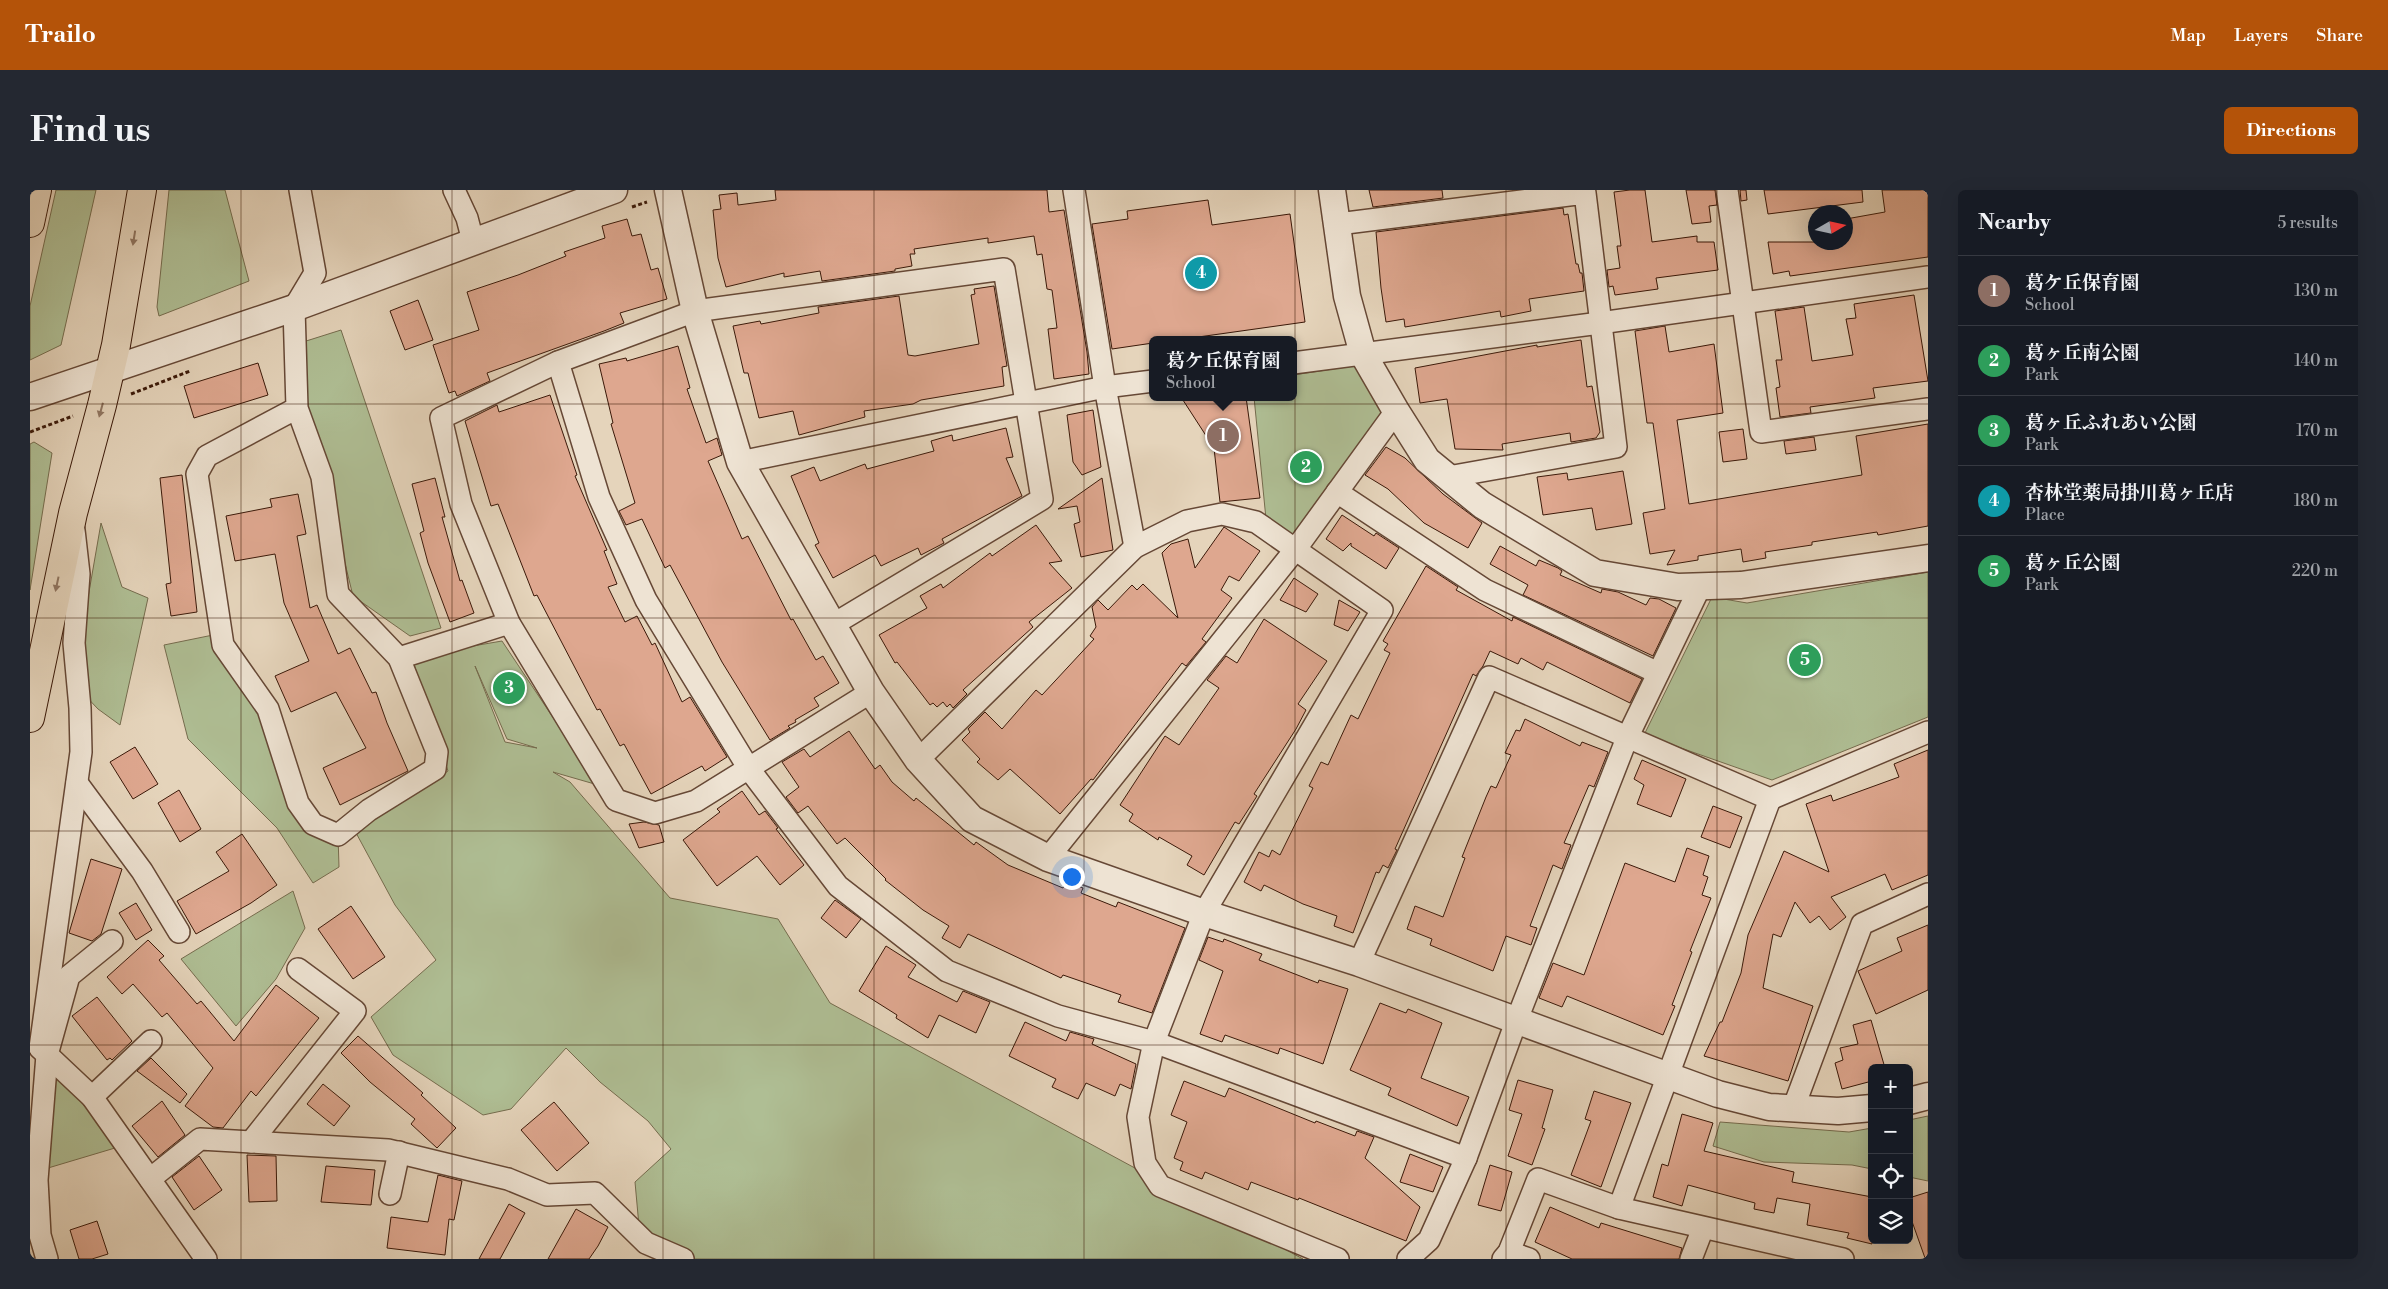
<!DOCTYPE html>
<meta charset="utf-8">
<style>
body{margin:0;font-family:"Libre Bodoni","Noto Serif JP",serif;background:#242831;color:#f1f3f6}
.controls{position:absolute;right:15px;bottom:15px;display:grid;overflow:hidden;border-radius:8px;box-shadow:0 5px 20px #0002}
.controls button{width:45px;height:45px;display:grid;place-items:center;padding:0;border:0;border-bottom:1px solid #363941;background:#171b24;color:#f1f3f6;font:25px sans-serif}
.compass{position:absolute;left:1778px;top:15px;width:45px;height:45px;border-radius:50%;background:#171b24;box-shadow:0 5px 20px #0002;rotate:81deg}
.you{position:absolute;left:1041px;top:686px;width:18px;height:18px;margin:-12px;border:4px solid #fff;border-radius:50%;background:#1a73e8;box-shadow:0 0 0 8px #1a73e833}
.badge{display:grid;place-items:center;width:32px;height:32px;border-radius:50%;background:#b45309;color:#fff;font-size:16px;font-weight:700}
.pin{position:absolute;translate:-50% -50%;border:2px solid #fff;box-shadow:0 1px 5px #0006}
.popup{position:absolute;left:1119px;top:146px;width:148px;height:65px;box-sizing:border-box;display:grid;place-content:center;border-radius:8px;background:#171b24;filter:drop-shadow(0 1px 4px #0005);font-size:16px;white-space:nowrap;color:#9ea1a6}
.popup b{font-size:19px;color:#f1f3f6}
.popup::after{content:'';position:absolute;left:50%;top:100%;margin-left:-10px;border:10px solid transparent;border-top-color:#171b24}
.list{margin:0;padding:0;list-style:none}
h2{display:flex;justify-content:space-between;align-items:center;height:65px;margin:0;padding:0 20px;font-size:21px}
h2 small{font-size:16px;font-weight:400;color:#9ea1a6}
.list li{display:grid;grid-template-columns:32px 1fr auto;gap:15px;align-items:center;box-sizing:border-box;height:70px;padding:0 20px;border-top:1px solid #363941}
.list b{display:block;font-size:19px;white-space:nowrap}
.list p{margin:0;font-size:16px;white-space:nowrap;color:#9ea1a6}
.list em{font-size:16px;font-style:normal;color:#9ea1a6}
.icon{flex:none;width:28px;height:28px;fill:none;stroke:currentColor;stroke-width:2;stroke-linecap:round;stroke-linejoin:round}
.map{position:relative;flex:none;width:1898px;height:1069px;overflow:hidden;border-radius:8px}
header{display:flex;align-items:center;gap:30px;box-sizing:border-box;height:70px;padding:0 25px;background:#b45309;color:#fff}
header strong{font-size:24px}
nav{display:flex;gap:28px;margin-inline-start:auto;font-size:18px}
.intro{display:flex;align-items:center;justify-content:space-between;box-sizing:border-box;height:120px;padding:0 30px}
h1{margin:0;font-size:35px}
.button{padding:12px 22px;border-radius:8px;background:#b45309;color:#fff;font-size:18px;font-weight:700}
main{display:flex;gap:30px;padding:0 30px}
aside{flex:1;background:#171b24;border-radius:8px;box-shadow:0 5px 20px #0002}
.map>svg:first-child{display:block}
.green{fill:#afbe94;stroke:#756c4e;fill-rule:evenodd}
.building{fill:#dea78f;stroke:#3b1909}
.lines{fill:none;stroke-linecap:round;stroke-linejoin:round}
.minor-casing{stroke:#664836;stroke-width:24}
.tertiary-casing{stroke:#664836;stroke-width:29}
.trunk-casing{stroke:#3b1909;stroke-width:30}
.path{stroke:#3b1909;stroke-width:3;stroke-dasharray:4 2.5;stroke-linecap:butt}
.minor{stroke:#eee3d3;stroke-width:21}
.tertiary{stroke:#eee3d3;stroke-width:26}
.trunk{stroke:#e5d4bb;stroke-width:28}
.oneway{fill:#907662}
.grid{fill:none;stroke:#3b1909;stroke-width:1;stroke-opacity:0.55}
</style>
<header>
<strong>Trailo</strong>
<nav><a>Map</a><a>Layers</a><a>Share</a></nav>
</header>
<div class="intro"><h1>Find us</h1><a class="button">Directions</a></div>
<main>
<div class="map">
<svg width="1898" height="1069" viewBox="0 0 1898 1069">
<rect width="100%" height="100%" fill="#e5d4bb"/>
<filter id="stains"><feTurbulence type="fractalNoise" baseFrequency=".004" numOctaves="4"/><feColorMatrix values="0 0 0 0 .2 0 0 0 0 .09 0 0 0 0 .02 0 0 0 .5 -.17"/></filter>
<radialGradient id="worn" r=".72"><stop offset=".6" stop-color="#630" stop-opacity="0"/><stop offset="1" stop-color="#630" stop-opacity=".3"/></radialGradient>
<!-- green -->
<g class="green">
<polygon points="26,0 66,0 31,155 0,170 0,116"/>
<polygon points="139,0 195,0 219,91 129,126 127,117"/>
<polygon points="311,140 411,438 380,446 323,406 278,222 273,152"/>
<polygon points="1330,175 1363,225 1265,346 1236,329 1224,207 1263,207 1263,185"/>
<polygon points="4,252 22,263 0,400 0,254"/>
<polygon points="71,333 92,397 118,408 90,535 68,519 48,498 51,448"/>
<polygon points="1898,382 1898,527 1742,590 1614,545 1682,407 1717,413"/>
<polygon points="183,445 238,519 266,609 308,645 309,677 283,693 247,638 158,549 134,455"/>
<path d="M472 451 568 595 523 582 540 592 640 708 748 729 800 813 1273 1069H654L610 1047 605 992 641 959 618 931 570 892 536 858 481 919 453 925 363 865 341 827 406 770 365 715 325 641 418 581 383 471 437 457ZM445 476 477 549 507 558 475 552Z"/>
<polygon points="263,701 275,738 246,789 206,836 151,769"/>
<polygon points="17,865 95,955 8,981"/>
<polygon points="1898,926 1898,991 1879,987 1879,930"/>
<polygon points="1690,932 1819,942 1842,938 1842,979 1822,975 1734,972 1683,956"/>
</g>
<!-- building -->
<g class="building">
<polygon points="745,0 1017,0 1019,22 1034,20 1057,162 1059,184 1024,189 1018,139 1027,138 1022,100 1017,99 1012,64 1007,65 1004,46 958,53 958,48 884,59 885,64 880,64 882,76 865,79 865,81 792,91 790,81 754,87 754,83 696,97 688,68 683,20 691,19 689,5 707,3 708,15 746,10"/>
<polygon points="1339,0 1412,0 1413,8 1343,17"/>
<polygon points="1600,0 1615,0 1622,52 1667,46 1667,52 1684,52 1688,80 1626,88 1628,99 1585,105 1583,96 1579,97 1577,80 1590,78 1587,56 1591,56 1584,2"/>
<polygon points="1656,0 1685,0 1687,15 1679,16 1681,32 1662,34"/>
<polygon points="1710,0 1716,0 1717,10 1711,11"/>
<polygon points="1734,0 1832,0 1833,12 1738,24"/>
<polygon points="1852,0 1898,0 1898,67 1760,86 1759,81 1743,84 1738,52 1816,52 1816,29 1855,22"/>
<polygon points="1178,10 1182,35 1260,24 1275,132 1147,150 1123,150 1123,153 1082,159 1062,34 1098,29 1097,21"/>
<polygon points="1533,18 1534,25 1538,24 1546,74 1548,74 1550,83 1552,83 1554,101 1499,109 1501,121 1471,127 1470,121 1375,137 1374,129 1356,132 1351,98 1346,42"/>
<polygon points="597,29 602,46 611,44 621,80 628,78 637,109 590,123 594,133 574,141 457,183 460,191 427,206 425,201 419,203 403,155 449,140 437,102 488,85 536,66 534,62 575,48 572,36"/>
<polygon points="964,96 977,176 972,177 974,196 891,210 883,214 834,221 835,227 769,245 763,221 729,228 718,183 714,183 703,136 730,131 731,134 789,123 788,117 795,116 869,106 878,165 885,166 949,154 941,105 945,104 944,99"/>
<polygon points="1884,105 1898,191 1843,198 1845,208 1780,217 1781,223 1750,227 1746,198 1750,197 1746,170 1752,170 1745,121 1774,117 1782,171 1823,165 1816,129 1826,128 1824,114"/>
<polygon points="388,110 403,150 375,160 360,121"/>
<polygon points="1635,136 1639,162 1684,154 1693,223 1647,230 1659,314 1832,285 1826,246 1898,234 1898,336 1848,345 1847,342 1782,352 1782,355 1735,362 1736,368 1713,372 1711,359 1668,366 1668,370 1637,375 1645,360 1620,364 1613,323 1635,319 1623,233 1617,233 1605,141"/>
<polygon points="1551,150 1557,197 1562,196 1570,242 1566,248 1541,252 1540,243 1472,254 1473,260 1425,259 1417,209 1390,213 1385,178 1507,155 1507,157"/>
<polygon points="648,156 660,198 657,199 676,253 687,248 692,265 678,271 712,349 718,346 761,430 763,429 786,470 793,466 809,493 784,508 789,516 765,530 766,532 758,536 760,538 740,550 692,472 640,375 635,378 612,329 596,335 589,321 605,313 581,234 583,233 569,174 596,168 597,171"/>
<polygon points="228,173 238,205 164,228 154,196"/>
<polygon points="520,205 547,285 545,286 577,360 574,361 587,394 578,397 595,432 607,426 622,455 625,453 652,512 660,507 697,567 675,581 672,576 621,604 594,554 590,556 570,519 567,520 507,405 504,406 468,314 461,316 435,231 467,215 469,222"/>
<polygon points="1151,207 1216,207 1230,308 1190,312 1184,258"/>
<polygon points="1063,220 1071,277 1052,285 1043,272 1037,225"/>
<polygon points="976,238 983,267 976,268 992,306 912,349 914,353 891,365 888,358 851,376 845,365 803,388 785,355 789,353 761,286 784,277 790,291 835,274 837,279 904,261 901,251 922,245 923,251"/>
<polygon points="1713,239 1717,269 1693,272 1689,242"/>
<polygon points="1784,247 1786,260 1756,264 1754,251"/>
<polygon points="1356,257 1375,268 1413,304 1452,333 1438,358 1394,333 1358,299 1335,285"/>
<polygon points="1593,281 1602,334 1566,340 1562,318 1513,325 1507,287 1537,283 1538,290"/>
<polygon points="152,285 167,422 141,426 136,394 141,393 130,288"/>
<polygon points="405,288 415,327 412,327 430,391 432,390 444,423 420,432 398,373 390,343 394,341 382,294"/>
<polygon points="1072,288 1083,360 1051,367 1044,334 1050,332 1047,316 1028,319"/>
<polygon points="268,304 276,344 267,346 280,418 287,415 308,464 320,458 342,503 346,502 357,533 378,581 310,615 293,578 336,558 306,502 261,522 245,486 279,471 254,413 245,364 205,371 196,326 242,317 240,309"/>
<polygon points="1312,325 1344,346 1346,343 1369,358 1356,379 1321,356 1321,353 1313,361 1296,349"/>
<polygon points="1006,335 1032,371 1019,373 1042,398 999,432 1003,437 933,500 937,504 923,518 920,514 917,517 913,512 907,517 903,513 900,515 867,472 865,473 849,445 897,418 890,406 911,394 913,398 960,363 962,366"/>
<polygon points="1194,337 1230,361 1209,391 1199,386 1191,400 1202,408 1172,449 1176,452 1156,476 1152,473 1063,590 1061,589 1030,624 980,579 968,590 947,572 950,569 932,550 940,542 938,539 955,522 972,539 1006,500 1012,505 1064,449 1060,446 1066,437 1062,417 1068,410 1078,420 1102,395 1107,400 1113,394 1148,428 1132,363 1141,354 1158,349 1165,378"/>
<polygon points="1470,356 1506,376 1509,370 1528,378 1532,381 1530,385 1571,403 1572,399 1588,402 1616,415 1620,408 1629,409 1646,418 1623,466 1493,405 1498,395 1460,374"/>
<polygon points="1396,376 1428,397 1426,400 1482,431 1483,427 1612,489 1600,513 1517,472 1513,480 1491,468 1488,474 1460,461 1453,476 1446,486 1443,484 1365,659 1367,660 1358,678 1353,675 1349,683 1346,682 1323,743 1304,736 1307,726 1273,714 1234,695 1231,701 1214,692 1229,662 1239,667 1242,660 1250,665 1283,598 1279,596 1291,572 1298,575 1321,525 1328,529 1360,463 1354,460 1358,454 1353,451"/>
<polygon points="1264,388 1288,404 1276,422 1250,410"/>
<polygon points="1309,410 1330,422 1318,441 1304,435"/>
<polygon points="1234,429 1297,471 1268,514 1276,520 1266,539 1224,604 1227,606 1209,634 1205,632 1174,685 1157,675 1162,666 1129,647 1128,650 1099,631 1103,624 1090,615 1135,546 1149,555 1189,498 1177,490 1196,466 1207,473"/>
<polygon points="1495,529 1550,556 1552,552 1578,562 1564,597 1559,595 1534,653 1541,655 1532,679 1523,675 1500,736 1507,738 1501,755 1476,746 1463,781 1400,755 1402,749 1377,739 1385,716 1413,727 1435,668 1432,667 1456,607 1461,596 1466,598 1481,565 1475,563 1486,540 1490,541"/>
<polygon points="819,541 845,579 850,575 862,592 884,611 886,608 944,655 946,652 978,675 1033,698 1036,691 1053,698 1051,703 1086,717 1088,712 1155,738 1122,823 1088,812 1091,805 1033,785 1031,788 938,744 930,758 912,748 919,736 893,720 855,690 856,689 815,648 807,654 778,616 768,623 756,607 769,597 752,572 774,559 780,567"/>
<polygon points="105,557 128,594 103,609 80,572"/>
<polygon points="1898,560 1898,685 1862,700 1855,684 1801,707 1816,727 1800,740 1789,726 1780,733 1765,712 1751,747 1743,744 1733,798 1783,816 1758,891 1674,866 1690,832 1692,832 1711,783 1718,745 1754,661 1799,682 1776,614 1801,605 1803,611 1869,587 1864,574"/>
<polygon points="1612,570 1656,589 1641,627 1607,614 1614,595 1604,589"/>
<polygon points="149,600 171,639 150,652 128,613"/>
<polygon points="712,601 729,625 735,621 748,638 746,639 774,675 750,695 727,666 687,696 653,650 690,622 687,619"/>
<polygon points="1683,616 1712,627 1700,658 1671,647"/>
<polygon points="614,632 629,635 634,652 609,658 599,634"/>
<polygon points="212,644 247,695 221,713 166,744 147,711 199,681 186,662"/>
<polygon points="1657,658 1679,666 1673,685 1678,687 1672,705 1681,708 1660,761 1662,762 1642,815 1645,816 1633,845 1537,806 1532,817 1509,808 1523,773 1554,785 1595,673 1645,692"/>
<polygon points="61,669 92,679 71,744 62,751 39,743"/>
<polygon points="805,710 831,729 816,748 791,728"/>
<polygon points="106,713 122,740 106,750 89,723"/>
<polygon points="321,716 355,767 323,789 288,739"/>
<polygon points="1898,735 1898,800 1846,824 1828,781 1872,761 1867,748"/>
<polygon points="1178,747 1193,752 1194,749 1232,764 1229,770 1288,793 1289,790 1318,799 1293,874 1250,858 1248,864 1195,845 1192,852 1170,844 1193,781 1169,770"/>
<polygon points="118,750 134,766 129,770 167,814 171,811 204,851 246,795 289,828 226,906 221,901 193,938 183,937 155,916 183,878 137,823 132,827 103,794 92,804 77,787"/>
<polygon points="856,756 886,775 878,787 927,812 933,801 960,812 946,843 909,825 898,848 866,828 867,825 829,801"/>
<polygon points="67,807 102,851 82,870 80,868 77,870 42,826"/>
<polygon points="1350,813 1376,823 1378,819 1412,833 1391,888 1439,907 1427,936 1358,905 1361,898 1320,880"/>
<polygon points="1841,830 1855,878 1842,878 1842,891 1812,899 1805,873 1813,870 1810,858 1828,854 1823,835"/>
<polygon points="995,832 1036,851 1040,842 1064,849 1062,854 1106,874 1101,899 1090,894 1085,906 1056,893 1048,909 1022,897 1026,889 979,866"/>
<polygon points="328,846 393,903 391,905 426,938 407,958 381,934 385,929 340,892 311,863"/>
<polygon points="121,868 157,904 150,913 107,881"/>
<polygon points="1488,890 1523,900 1512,938 1515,939 1502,975 1478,966 1492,924 1479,920"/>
<polygon points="1154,891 1195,907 1199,898 1285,933 1286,931 1325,946 1327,941 1344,947 1335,968 1390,1017 1376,1051 1269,1008 1268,1010 1221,992 1218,1000 1175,982 1172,989 1150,980 1153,972 1144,968 1157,932 1141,925"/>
<polygon points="293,894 320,916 304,936 277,914"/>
<polygon points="1564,901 1601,913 1571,997 1541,985 1561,931 1555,929"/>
<polygon points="132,911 155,945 128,967 102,936"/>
<polygon points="524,912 559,953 527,981 491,940"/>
<polygon points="1652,924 1683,933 1674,961 1764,982 1762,992 1842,1007 1842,1054 1817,1048 1819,1043 1777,1035 1780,1014 1747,1008 1744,1023 1724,1019 1725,1013 1658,995 1652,1016 1623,1007 1632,974 1638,976"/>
<polygon points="1380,964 1413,977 1403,1002 1370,992"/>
<polygon points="217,965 246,966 247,1011 219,1012"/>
<polygon points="169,966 192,1000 164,1020 142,987"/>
<polygon points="1460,975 1482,982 1471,1021 1448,1015"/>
<polygon points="296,976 345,980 341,1015 291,1012"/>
<polygon points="408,985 432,991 424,1030 419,1029 415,1065 357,1058 361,1027 398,1032"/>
<polygon points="1898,1002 1898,1068 1895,1068 1879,1023 1879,1008"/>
<polygon points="479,1014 495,1023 470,1069 449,1069"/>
<polygon points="1520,1017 1569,1038 1571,1033 1652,1058 1649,1069 1542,1069 1505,1052"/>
<polygon points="546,1019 578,1037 568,1056 559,1069 518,1069"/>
<polygon points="67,1031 78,1064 62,1069 49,1069 40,1040"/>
</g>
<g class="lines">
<defs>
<g id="minor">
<polyline points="424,0 437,28 443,51"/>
<polyline points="1044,0 1075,197 1105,357"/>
<polyline points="1697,0 1731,242 1898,219"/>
<polyline points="1308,34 1555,3 1586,257 1418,287"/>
<polyline points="528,172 569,307 616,410 719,579 808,696 917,781 1028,826 1124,852 1436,968"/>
<polyline points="1263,173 1570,133 1898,87"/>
<polyline points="267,218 177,266 167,284 193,455 238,519 268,613 283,634 308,645 339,620 405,579 407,562 369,468 308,404 292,287 267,218 264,118 285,83 270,0"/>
<polyline points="710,272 1075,197 1123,191"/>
<polyline points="1307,302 1455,400 1628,483"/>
<polyline points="804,434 1012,309 974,79 665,121 528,172 411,228 431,314 479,433 586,610 625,623 666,611 841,502"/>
<polyline points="369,468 479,433"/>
<polyline points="888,570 1105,357 1157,331 1192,324 1226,332 1352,420 1174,723 1124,852 1108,927 1115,973 1130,996 1308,1069"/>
<polyline points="47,593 112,681 149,742"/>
<polyline points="1018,668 1265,360 1366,221"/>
<polyline points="1329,773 1459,487 1740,609 1898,542"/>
<polyline points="10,858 51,562 50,518 44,453 49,384 44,340"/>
<polyline points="10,858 62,907 176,1069"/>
<polyline points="62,907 121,851"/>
<polyline points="1763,919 1832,734 1898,704"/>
<polyline points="221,952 325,821 268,779"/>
<polyline points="120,989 170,949 358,960 478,989 517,1005 565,1003 616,1053 653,1069"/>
<polyline points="360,1004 369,962"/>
<polyline points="1589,1018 1740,609"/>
<polyline points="1479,1062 1499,1069"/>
<polyline points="17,1069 10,1045 7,990 17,865 39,786 82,751"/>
<polyline points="1378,1069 1399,1050 1436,968 1486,832 1597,548 1670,397"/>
<polyline points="1473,1069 1479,1062 1508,989 1589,1018 1813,1069"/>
<polyline points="1661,1069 1673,1038"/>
</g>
<g id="tertiary">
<polyline points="638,0 665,121 710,272 841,502 888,570 942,629 1018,668 1174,723 1329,773 1688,904 1739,917 1808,921 1842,918"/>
<polyline points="1302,0 1317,106 1333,164 1366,221 1397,270 1452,315 1565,383 1648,397 1711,395 1898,368"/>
<polyline points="0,207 264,118 584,0"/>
<polyline points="1879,911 1898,906"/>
</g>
<g id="trunk">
<polyline points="0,33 7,0"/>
<polyline points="0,528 43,323 72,215 86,155 112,0"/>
</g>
</defs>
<!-- minor casing -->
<use href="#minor" class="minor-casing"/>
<!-- tertiary casing -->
<use href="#tertiary" class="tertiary-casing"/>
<!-- trunk casing -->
<use href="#trunk" class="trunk-casing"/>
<!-- path -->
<g class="path">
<polyline points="602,17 617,12"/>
<polyline points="101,204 160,181"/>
<polyline points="0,242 43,226"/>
</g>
<!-- minor -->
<use href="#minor" class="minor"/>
<!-- tertiary -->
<use href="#tertiary" class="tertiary"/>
<!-- trunk -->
<use href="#trunk" class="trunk"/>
</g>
<!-- one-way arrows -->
<defs><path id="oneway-solid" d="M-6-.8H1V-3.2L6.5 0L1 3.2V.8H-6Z" transform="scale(1.25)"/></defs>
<g class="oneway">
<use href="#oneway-solid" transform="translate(104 48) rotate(99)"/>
<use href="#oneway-solid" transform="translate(71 220) rotate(105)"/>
<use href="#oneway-solid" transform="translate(27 394) rotate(102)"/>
</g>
<!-- grid -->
<path class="grid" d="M211 0V1069M422 0V1069M633 0V1069M844 0V1069M1054 0V1069M1265 0V1069M1476 0V1069M1687 0V1069M0 214H1898M0 428H1898M0 641H1898M0 855H1898"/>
<rect width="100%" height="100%" filter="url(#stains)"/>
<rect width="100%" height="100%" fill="url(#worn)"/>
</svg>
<div class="controls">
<button>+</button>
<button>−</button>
<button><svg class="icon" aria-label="locate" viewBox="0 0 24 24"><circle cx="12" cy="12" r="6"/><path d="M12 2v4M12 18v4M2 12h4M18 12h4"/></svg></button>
<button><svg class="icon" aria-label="layers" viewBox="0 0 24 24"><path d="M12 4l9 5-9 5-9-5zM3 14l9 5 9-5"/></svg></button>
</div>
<svg class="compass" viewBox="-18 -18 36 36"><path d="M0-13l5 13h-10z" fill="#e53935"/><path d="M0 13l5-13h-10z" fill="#9ea1a6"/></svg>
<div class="you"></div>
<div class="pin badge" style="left:1193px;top:246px;background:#8d6e63">1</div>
<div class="popup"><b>葛ケ丘保育園</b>School</div>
<div class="pin badge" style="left:1276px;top:277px;background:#2e9e5b">2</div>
<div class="pin badge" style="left:479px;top:498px;background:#2e9e5b">3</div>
<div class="pin badge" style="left:1171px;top:83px;background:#0f9aa8">4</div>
<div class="pin badge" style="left:1775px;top:470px;background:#2e9e5b">5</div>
</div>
<aside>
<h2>Nearby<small>5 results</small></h2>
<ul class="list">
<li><span class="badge" style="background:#8d6e63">1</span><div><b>葛ケ丘保育園</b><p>School</p></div><em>130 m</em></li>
<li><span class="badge" style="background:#2e9e5b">2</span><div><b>葛ヶ丘南公園</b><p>Park</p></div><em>140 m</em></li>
<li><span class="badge" style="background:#2e9e5b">3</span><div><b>葛ヶ丘ふれあい公園</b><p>Park</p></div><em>170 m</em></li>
<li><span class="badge" style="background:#0f9aa8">4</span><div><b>杏林堂薬局掛川葛ヶ丘店</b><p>Place</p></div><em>180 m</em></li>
<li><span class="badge" style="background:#2e9e5b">5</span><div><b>葛ヶ丘公園</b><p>Park</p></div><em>220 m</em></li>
</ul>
</aside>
</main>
